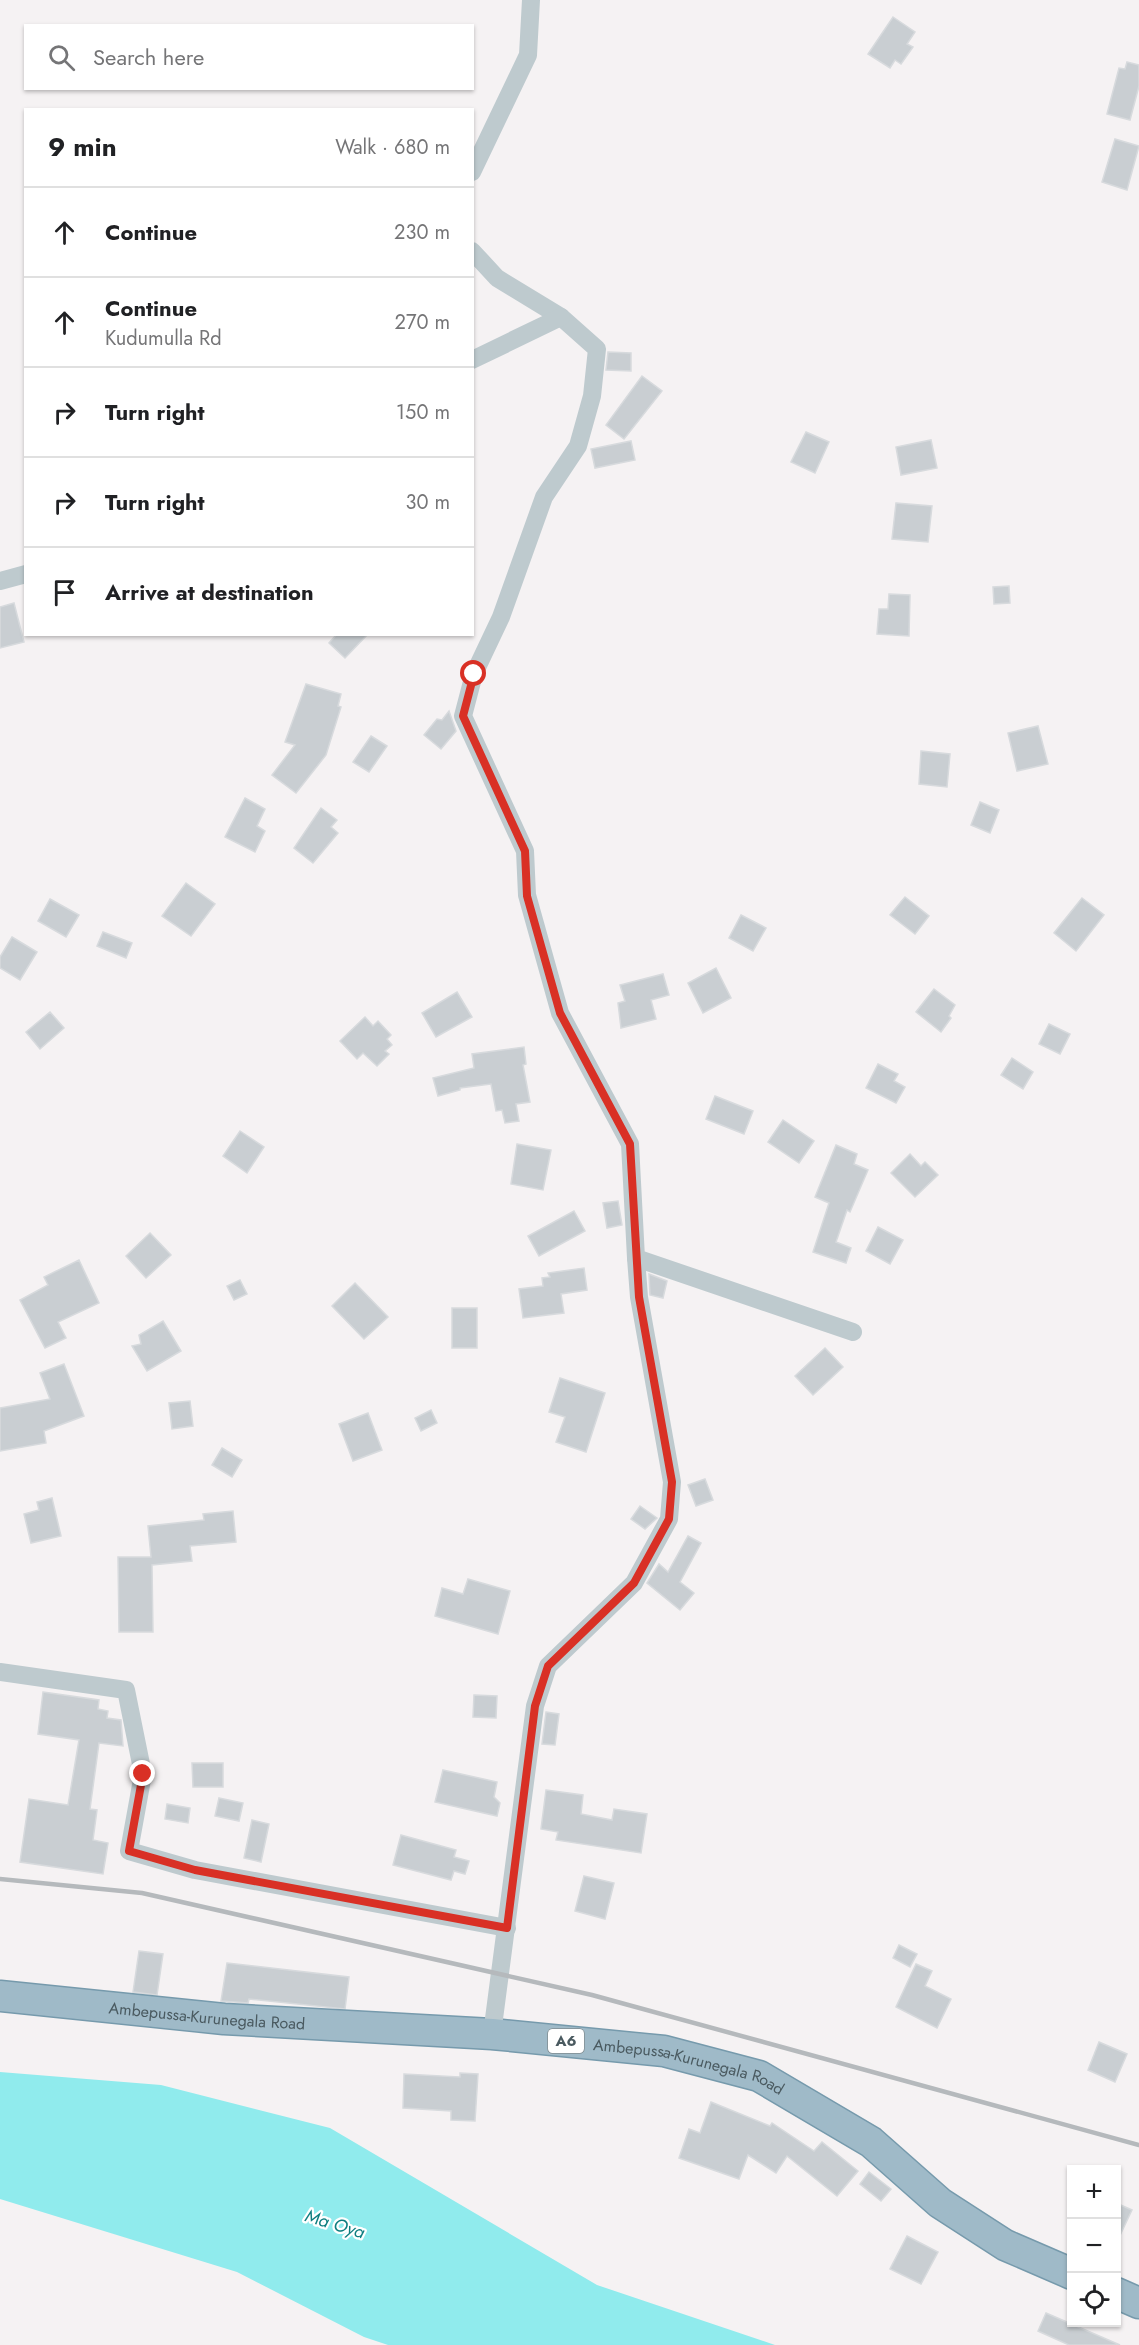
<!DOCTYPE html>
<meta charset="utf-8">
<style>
body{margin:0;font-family:Jost,sans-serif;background:#f2f2f2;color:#202124}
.controls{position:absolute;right:18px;bottom:18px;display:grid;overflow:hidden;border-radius:0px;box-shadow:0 2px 4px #0004}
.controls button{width:54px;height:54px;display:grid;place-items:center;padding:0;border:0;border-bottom:2px solid #e0e0e0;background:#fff;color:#202124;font:30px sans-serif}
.stop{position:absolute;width:18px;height:18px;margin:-14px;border:4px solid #d93025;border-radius:50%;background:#fff}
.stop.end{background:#d93025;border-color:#fff;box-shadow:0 2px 6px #0008}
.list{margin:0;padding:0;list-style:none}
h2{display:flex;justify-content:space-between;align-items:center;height:78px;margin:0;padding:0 24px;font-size:26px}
h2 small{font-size:20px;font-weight:400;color:#757577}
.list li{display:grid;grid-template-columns:39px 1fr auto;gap:18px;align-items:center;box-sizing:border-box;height:90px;padding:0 24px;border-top:2px solid #e0e0e0}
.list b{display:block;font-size:22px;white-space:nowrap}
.list p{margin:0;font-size:20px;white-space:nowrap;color:#757577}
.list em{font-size:20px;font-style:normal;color:#757577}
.icon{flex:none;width:33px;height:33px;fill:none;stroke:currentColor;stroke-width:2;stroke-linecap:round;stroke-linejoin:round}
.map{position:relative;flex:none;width:1139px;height:2345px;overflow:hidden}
.search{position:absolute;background:#fff;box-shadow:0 2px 4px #0004;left:24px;top:24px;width:450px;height:66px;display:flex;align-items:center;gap:15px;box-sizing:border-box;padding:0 21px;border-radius:0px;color:#757577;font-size:22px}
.panel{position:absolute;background:#fff;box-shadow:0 2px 4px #0004;left:24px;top:108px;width:450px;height:528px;border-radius:0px}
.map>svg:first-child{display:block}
.water{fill:#90ebed}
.building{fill:#c9ced2;stroke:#d7dadd;stroke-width:1.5}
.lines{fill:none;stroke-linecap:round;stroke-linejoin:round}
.trunk-casing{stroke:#769aac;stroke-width:33}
.minor{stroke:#becace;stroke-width:18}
.trunk{stroke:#9fbac8;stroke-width:30}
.rail{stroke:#b5b9bc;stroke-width:4.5}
.route{stroke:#d93025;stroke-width:8}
.labels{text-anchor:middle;stroke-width:4.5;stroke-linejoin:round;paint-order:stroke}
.shield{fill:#fff;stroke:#808c90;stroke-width:1.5}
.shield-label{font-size:15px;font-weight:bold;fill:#4a5a60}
.street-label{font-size:16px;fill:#4a5a60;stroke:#fff}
.water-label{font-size:18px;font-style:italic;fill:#0e7e80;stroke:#fff}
</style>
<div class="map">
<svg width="1139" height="2345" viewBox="0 0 1139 2345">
<rect width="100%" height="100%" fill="#f5f2f3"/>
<!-- water -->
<polygon class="water" points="0,2072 161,2085 330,2128 597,2285 775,2345 388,2345 364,2337 237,2272 0,2199"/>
<!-- building -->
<g class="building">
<polygon points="893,17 915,32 907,44 913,47 901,64 895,60 890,68 868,54"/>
<polygon points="1127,62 1139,65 1139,86 1130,120 1107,114 1119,68 1125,69"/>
<polygon points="1115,139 1139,146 1127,190 1102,182"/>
<polygon points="608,352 631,353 631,371 606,370"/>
<polygon points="642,376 662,391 624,439 606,425"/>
<polygon points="806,432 829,442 815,473 791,462"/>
<polygon points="931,440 937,468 901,475 896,447"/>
<polygon points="631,441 635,460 595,468 591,449"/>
<polygon points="896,503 932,506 928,542 892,539"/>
<polygon points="1009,586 1010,603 994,604 993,587"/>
<polygon points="889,594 910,595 909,636 877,634 879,609 888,609"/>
<polygon points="14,603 24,642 0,648 0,607"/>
<polygon points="337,634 368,634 345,658 329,643"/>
<polygon points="306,684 341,694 338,706 341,707 326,755 296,793 272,775 295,745 285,742"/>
<polygon points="449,711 456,731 441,749 424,735 437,719 442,720"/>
<polygon points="1038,726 1048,764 1017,771 1008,733"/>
<polygon points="371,736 387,746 369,772 353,762"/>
<polygon points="921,751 950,754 947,787 919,784"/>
<polygon points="245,798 265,809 257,826 265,831 255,852 225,837"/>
<polygon points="980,802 999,810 990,833 971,825"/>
<polygon points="321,808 337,820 331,827 338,833 313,863 294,848"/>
<polygon points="186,883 215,904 191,936 162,916"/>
<polygon points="905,897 929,916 915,934 890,915"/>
<polygon points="1082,898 1104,915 1076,951 1054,933"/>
<polygon points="50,899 79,915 66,937 38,921"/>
<polygon points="741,915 766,928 753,951 729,938"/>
<polygon points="103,932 132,943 126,958 97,946"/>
<polygon points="12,937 37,952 20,980 0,968 0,957"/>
<polygon points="716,968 731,998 703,1013 688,983"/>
<polygon points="663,974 669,995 651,1000 656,1019 621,1028 618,1003 625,1001 620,985"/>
<polygon points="934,989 955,1005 949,1016 951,1018 941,1032 916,1012"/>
<polygon points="457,992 472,1017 436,1037 422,1013"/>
<polygon points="50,1012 64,1028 40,1049 26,1032"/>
<polygon points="365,1017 373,1026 378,1021 391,1035 387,1039 392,1045 385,1051 389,1054 377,1066 363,1053 357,1059 340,1041"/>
<polygon points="1049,1024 1070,1034 1060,1054 1039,1044"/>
<polygon points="524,1047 526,1064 523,1065 530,1102 516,1104 519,1121 505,1123 502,1110 496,1111 491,1084 460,1088 460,1090 438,1096 433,1078 474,1068 472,1054"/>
<polygon points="1012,1058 1033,1072 1023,1089 1001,1075"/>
<polygon points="878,1064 898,1074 894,1081 905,1087 896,1103 866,1088"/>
<polygon points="715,1096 753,1111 744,1134 706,1119"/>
<polygon points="783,1120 814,1141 799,1163 768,1142"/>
<polygon points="240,1131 264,1147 247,1173 223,1156"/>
<polygon points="517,1144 551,1150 543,1190 511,1184"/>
<polygon points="836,1145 857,1154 854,1164 868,1170 850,1212 847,1210 836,1242 851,1248 846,1263 813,1252 829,1203 815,1197"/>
<polygon points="910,1154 921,1166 925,1162 938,1175 915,1197 891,1173"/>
<polygon points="618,1201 622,1225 607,1228 603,1203"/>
<polygon points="574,1211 585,1231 539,1256 528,1236"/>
<polygon points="878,1227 903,1240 890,1264 866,1251"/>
<polygon points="150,1233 171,1255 146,1278 126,1256"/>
<polygon points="79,1260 99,1303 58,1322 66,1338 45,1348 20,1300 48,1285 44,1277"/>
<polygon points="584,1268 587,1290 561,1294 564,1313 523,1318 519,1289 543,1286 542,1278 550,1277 548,1273"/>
<polygon points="649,1274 667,1281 663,1298 650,1295"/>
<polygon points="240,1280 247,1294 234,1300 227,1286"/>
<polygon points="355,1283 388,1317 364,1339 332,1306"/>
<rect x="452" y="1308" width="25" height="40"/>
<polygon points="163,1321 181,1351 147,1371 132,1346 141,1344 139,1335"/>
<polygon points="825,1348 843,1367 813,1395 795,1376"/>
<polygon points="64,1364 84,1416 44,1431 46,1443 0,1451 0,1408 50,1399 40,1373"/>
<polygon points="560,1378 605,1393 586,1452 556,1442 565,1417 549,1412"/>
<polygon points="190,1401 193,1426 172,1429 169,1403"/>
<polygon points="431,1410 437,1423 421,1431 415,1418"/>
<polygon points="368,1413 382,1450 353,1461 339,1424"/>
<polygon points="222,1448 242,1460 232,1477 212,1465"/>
<polygon points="705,1479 713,1500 696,1506 688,1485"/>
<polygon points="52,1498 61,1536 31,1543 24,1514 39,1510 37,1502"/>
<polygon points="640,1506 657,1518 645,1529 631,1519"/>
<polygon points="233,1511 236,1542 190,1546 192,1561 152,1565 153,1632 119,1632 118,1557 151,1557 148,1526 204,1520 203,1514"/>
<polygon points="688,1536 701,1543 680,1582 694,1593 680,1610 647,1583 659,1564 668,1572"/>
<polygon points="468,1579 510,1591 498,1634 435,1616 442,1588 463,1594"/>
<polygon points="43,1692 99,1700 98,1709 108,1711 107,1718 121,1720 123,1746 99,1743 90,1809 97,1810 93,1840 108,1843 103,1874 20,1862 29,1799 68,1805 79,1740 38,1734"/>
<polygon points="474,1695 497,1696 496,1718 473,1717"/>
<polygon points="546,1712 559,1714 555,1745 542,1744"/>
<polygon points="192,1763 223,1763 223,1787 193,1787"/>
<polygon points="443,1770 497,1782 494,1797 500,1803 497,1816 435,1802"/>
<polygon points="546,1790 583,1795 581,1814 612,1820 614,1809 647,1814 641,1853 556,1840 558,1832 541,1829"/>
<polygon points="219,1798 243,1803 239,1821 215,1816"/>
<polygon points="167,1804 190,1808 188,1823 165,1819"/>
<polygon points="252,1820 269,1824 261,1862 244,1858"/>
<polygon points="401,1835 456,1850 454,1857 469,1861 465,1874 454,1871 451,1880 393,1865"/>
<polygon points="584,1876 614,1883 605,1919 575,1911"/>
<polygon points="899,1945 917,1954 910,1967 893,1958"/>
<polygon points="139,1951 163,1954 157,1995 133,1992"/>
<polygon points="227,1963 349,1977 345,2009 249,1999 248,2003 221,2001"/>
<polygon points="916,1964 932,1971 925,1986 951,1999 937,2028 896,2007"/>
<polygon points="1099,2042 1127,2054 1115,2082 1088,2070"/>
<polygon points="460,2073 478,2074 475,2121 451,2120 451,2111 403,2108 404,2074 460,2077"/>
<polygon points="711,2102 770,2126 772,2123 814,2151 822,2142 858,2171 837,2196 787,2156 776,2173 748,2155 739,2179 679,2158 689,2129 700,2133"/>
<polygon points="869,2172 891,2189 881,2201 860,2184"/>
<polygon points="1116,2203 1132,2210 1116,2244"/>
<polygon points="907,2236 938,2252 921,2284 890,2269"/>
<polygon points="1046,2313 1120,2345 1069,2345 1038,2331"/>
</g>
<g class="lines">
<defs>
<g id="trunk">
<path id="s1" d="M0 1996 224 2019 492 2034 664 2051 759 2076 871 2142 940 2203 1005 2245 1072 2274"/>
<polyline points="1116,2293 1139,2303"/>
</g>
</defs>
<!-- trunk casing -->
<use href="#trunk" class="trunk-casing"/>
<!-- minor -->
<g class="minor">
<polyline points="472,172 528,55 531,0"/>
<polyline points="472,251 497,278 561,317 597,349 592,396 578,446 544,497 501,617 474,674 463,716 525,851 527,895 560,1013 630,1144 636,1258 853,1332"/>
<polyline points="472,360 561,317"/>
<polyline points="0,581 26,574"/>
<polyline points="0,1672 126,1690 143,1774 129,1851 195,1870 507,1928"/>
<polyline points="492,2034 535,1706 548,1666 634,1583 669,1519 672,1482 639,1297 636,1258"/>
</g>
<!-- trunk -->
<use href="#trunk" class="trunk"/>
<!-- rail -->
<polyline class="rail" points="0,1879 142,1893 592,1995 1139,2145"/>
</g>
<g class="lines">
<!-- route -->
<polyline class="route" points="143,1774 129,1851 195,1870 507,1928 535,1706 548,1666 634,1583 669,1519 672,1482 639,1297 630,1144 560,1013 527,896 525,851 463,716 474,674"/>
</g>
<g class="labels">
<!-- shield labels -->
<rect class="shield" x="548" y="2029" width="36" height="24" rx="4.5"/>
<g class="shield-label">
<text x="566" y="2046">A6</text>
</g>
<!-- street labels -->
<g class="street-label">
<text dy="6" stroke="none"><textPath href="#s1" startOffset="208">Ambepussa-Kurunegala Road</textPath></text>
<text dy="6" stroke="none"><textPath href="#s1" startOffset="694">Ambepussa-Kurunegala Road</textPath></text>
</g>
<!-- water labels -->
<g class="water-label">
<text transform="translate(335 2224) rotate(17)" y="6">Ma Oya</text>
</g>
</g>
</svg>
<div class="controls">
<button>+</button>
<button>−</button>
<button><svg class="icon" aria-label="locate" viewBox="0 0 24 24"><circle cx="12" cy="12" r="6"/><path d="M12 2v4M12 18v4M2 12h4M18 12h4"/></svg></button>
</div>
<div class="stop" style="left:474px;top:674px"></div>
<div class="stop end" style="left:143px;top:1774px"></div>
<div class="search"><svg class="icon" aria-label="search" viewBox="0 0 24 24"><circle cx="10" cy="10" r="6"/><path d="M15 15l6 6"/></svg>Search here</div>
<section class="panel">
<h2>9 min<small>Walk · 680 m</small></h2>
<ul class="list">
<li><svg class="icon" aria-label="ahead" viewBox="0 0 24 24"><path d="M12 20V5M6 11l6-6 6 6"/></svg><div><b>Continue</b></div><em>230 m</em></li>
<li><svg class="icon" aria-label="ahead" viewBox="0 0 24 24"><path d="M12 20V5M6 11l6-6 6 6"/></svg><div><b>Continue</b><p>Kudumulla Rd</p></div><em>270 m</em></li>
<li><svg class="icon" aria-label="right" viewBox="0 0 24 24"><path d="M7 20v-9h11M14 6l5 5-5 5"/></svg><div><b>Turn right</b></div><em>150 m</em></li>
<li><svg class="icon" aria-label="right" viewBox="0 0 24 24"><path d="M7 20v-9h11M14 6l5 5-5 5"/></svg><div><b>Turn right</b></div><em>30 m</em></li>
<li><svg class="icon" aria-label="arrive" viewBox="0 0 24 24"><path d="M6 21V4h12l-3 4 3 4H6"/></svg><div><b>Arrive at destination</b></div></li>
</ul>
</section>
</div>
